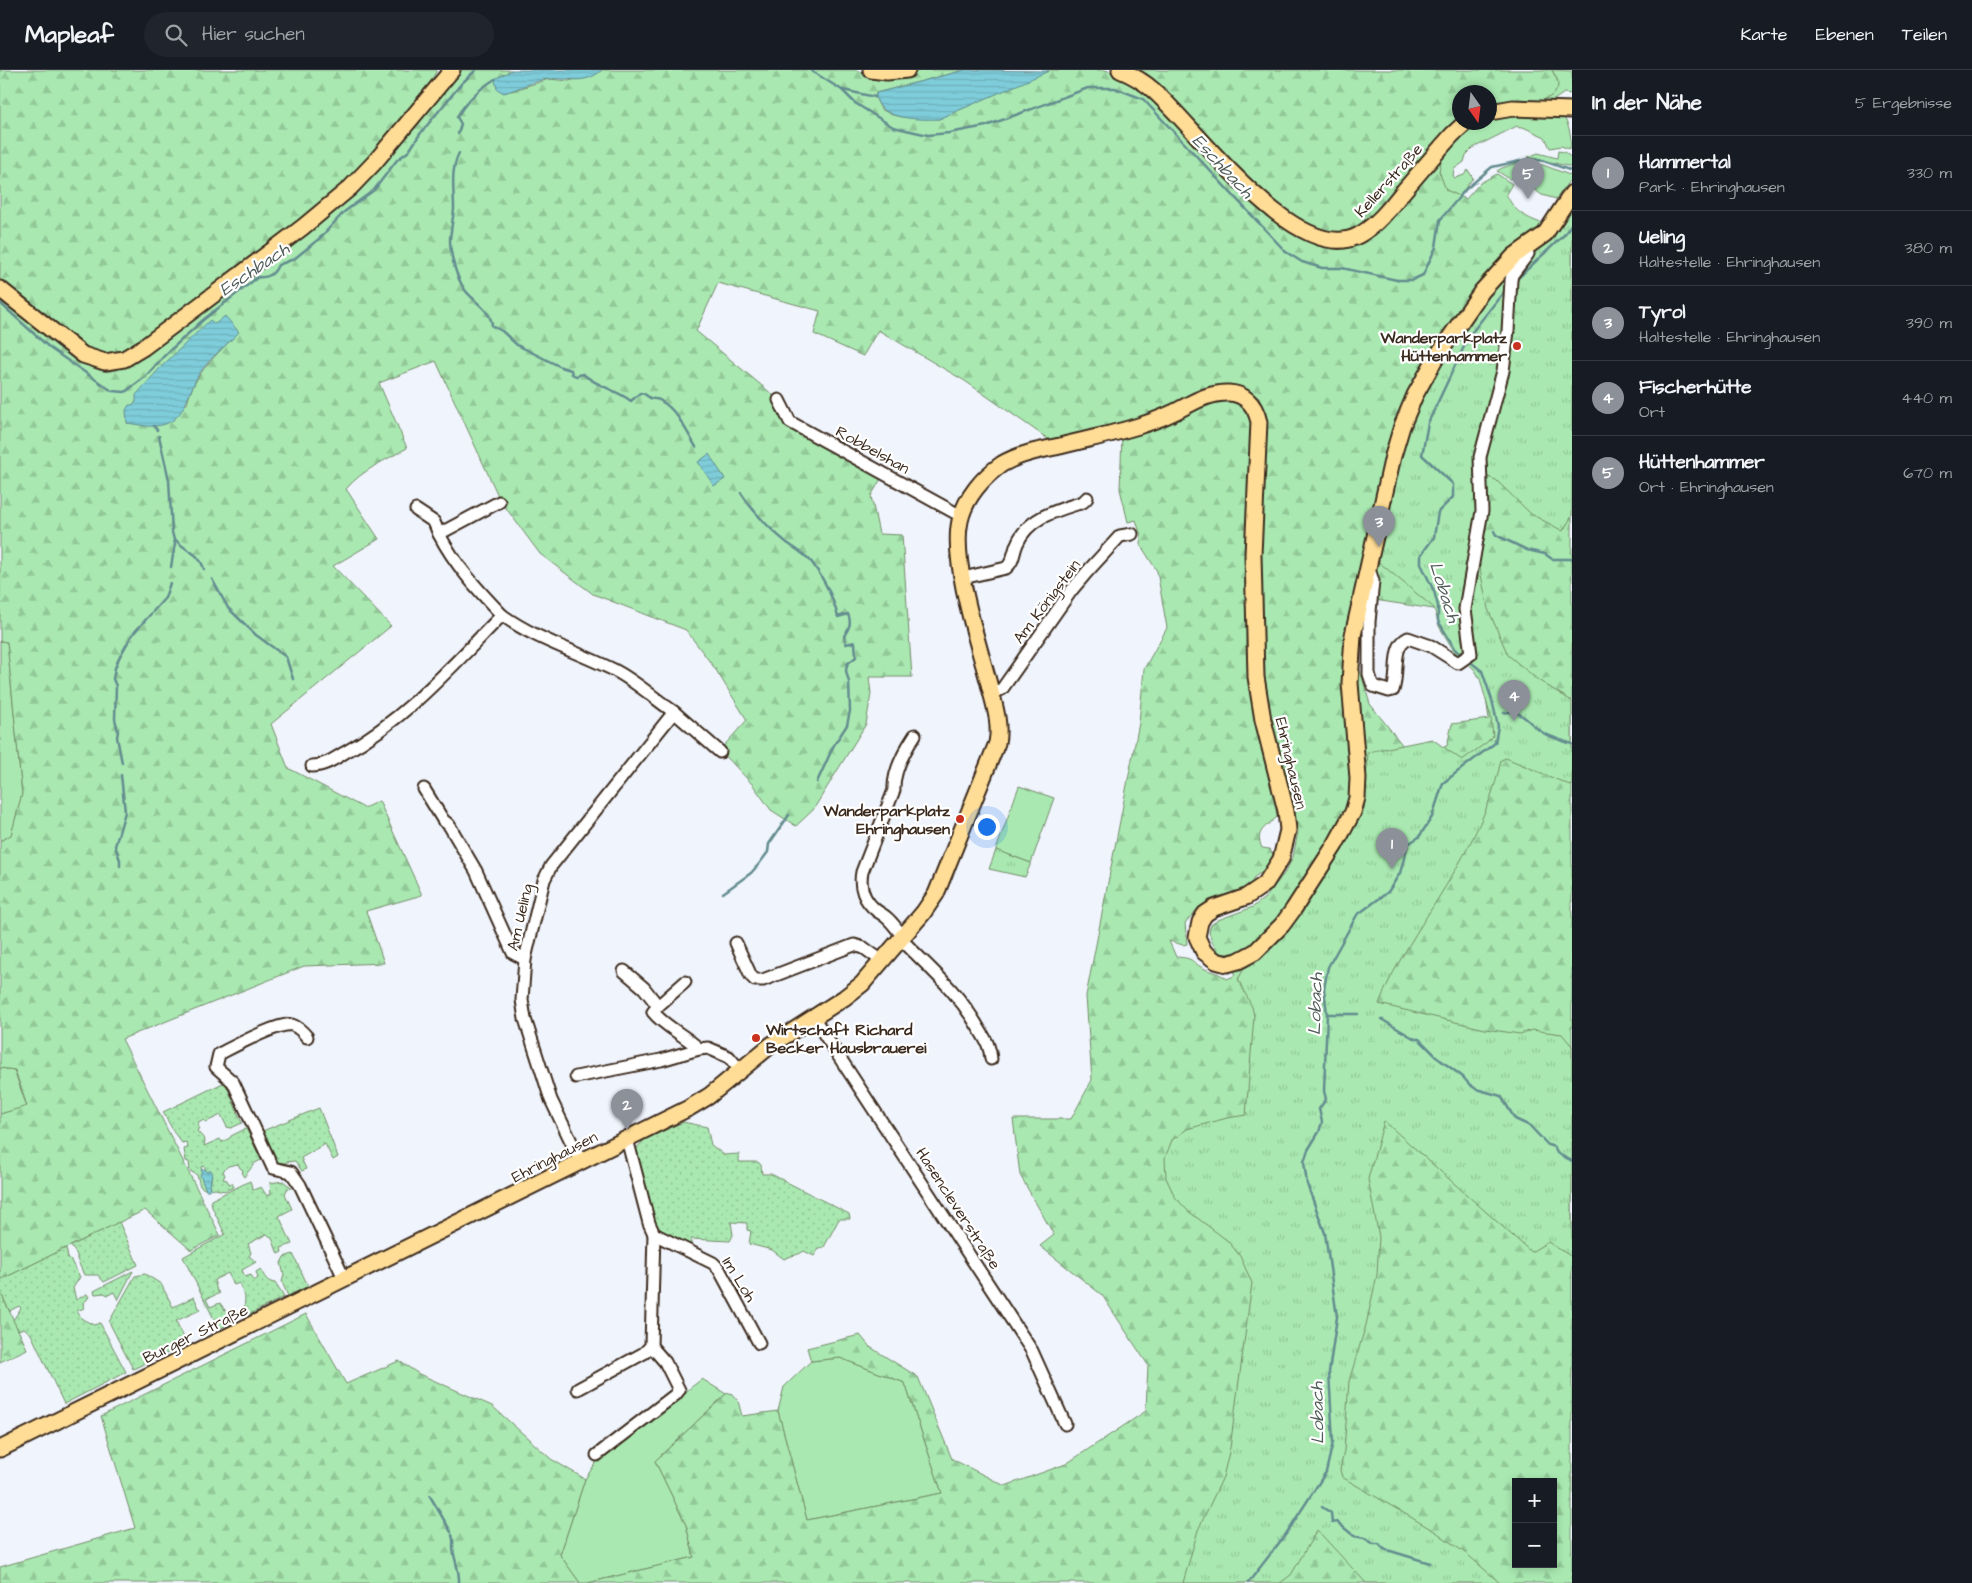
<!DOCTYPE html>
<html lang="de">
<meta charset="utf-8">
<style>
body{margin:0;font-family:"Architects Daughter",sans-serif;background:#20242c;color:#f1f3f6}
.controls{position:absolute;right:15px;bottom:15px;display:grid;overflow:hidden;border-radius:0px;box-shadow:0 2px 8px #0003}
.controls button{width:45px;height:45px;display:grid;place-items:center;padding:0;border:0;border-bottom:1px solid #363941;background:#171b24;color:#f1f3f6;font:25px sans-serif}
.compass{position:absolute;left:1452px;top:15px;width:45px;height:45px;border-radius:50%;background:#171b24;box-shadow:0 2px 8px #0003;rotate:166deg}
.you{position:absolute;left:986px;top:756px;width:18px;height:18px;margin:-12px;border:4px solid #fff;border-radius:50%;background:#1a73e8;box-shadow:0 0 0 8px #1a73e833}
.badge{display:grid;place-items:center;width:32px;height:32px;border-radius:50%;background:#8c9099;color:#fff;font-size:16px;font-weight:700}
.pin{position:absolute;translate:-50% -41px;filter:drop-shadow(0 1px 2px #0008)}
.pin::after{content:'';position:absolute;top:26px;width:18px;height:15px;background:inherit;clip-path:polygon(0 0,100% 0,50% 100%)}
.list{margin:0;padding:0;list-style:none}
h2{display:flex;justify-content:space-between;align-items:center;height:65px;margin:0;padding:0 20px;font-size:21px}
h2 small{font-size:16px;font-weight:400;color:#9ea1a6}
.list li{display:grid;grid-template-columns:32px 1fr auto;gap:15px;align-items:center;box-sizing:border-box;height:75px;padding:0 20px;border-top:1px solid #363941}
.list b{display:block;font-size:19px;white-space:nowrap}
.list p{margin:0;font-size:16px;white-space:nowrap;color:#9ea1a6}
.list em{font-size:16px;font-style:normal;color:#9ea1a6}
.icon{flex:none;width:28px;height:28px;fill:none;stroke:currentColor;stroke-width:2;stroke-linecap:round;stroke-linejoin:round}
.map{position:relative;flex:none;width:1572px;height:1513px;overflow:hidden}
header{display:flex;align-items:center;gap:30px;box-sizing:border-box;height:70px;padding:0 25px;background:#171b24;border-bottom:1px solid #363941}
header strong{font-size:24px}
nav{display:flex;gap:28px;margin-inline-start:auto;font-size:18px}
.search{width:350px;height:45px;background:#20242c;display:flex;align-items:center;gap:12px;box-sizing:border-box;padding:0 18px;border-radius:28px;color:#9ea1a6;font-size:19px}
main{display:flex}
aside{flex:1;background:#171b24}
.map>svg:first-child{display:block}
.grass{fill:#a9e9b1;stroke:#728a68}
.forest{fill:url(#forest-firs);stroke:#728a68;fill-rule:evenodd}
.park{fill:url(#park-tufts);stroke:#728a68}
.garden{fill:url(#garden-dots);stroke:#728a68}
.water{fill:url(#water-rules);stroke:#638c8f}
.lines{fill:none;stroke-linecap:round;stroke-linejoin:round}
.stream{stroke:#638c8f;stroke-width:2.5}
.minor-casing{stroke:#3b2a1e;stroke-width:15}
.major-casing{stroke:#3b2a1e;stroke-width:19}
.minor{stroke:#fff;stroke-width:11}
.major{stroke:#ffdd96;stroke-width:15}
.poi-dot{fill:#c8321e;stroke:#fff;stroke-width:2}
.labels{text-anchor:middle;stroke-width:4.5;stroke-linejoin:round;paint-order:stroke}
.street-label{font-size:16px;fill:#3b2a1e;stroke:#fff}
.poi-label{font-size:16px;font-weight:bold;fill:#3b2a1e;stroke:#fff;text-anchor:end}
.water-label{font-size:18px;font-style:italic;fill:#4f5b56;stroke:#fff}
</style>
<header>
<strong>Mapleaf</strong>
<div class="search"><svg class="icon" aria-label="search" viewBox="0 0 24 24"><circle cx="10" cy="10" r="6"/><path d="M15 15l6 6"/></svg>Hier suchen</div>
<nav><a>Karte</a><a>Ebenen</a><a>Teilen</a></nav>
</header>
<main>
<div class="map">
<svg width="1572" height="1513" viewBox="0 0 1572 1513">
<defs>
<pattern id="forest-firs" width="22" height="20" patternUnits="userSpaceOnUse" patternTransform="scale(1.25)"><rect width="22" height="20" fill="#a9e9b1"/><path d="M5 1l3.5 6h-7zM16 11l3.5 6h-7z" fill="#92c898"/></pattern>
<pattern id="park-tufts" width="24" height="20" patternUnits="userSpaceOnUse" patternTransform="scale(1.25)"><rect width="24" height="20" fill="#a9e9b1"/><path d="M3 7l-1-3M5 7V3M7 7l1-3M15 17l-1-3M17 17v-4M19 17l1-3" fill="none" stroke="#92c898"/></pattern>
<pattern id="garden-dots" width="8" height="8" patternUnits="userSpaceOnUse" patternTransform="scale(1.25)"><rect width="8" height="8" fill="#a9e9b1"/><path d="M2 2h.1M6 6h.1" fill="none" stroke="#92c898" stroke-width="1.8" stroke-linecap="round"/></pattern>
<pattern id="water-rules" width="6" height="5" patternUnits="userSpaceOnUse" patternTransform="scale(1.25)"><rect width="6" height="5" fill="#7ecdda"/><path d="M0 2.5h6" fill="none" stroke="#6eb0bb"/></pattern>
</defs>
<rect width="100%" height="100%" fill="#f0f4fd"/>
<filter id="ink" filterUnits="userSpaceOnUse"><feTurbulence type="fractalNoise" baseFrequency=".02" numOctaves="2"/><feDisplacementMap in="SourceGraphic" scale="10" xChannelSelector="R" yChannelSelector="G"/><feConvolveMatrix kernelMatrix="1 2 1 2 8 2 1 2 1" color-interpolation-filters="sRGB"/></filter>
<g filter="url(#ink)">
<!-- grass -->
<g class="grass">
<polygon points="1552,0 1572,1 1572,24 1564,23 1548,34 1531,34 1547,28 1558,11"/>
<path d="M1496 44 1563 46C1570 57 1572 67 1570 79L1561 76 1550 78 1545 67 1523 57 1519 58 1517 56 1473 78 1466 85 1464 92 1454 99 1453 106 1455 108 1464 105 1468 100 1473 108 1459 126 1445 120 1439 101 1441 92 1436 89 1472 53 1490 52V46Z"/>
<polygon points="1558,81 1564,82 1572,88 1572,97 1528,87 1538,83 1557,88"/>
<polygon points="1517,93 1543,95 1572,106 1572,110 1569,111 1556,129 1542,125 1520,110 1511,108 1510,109 1497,101 1502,98"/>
<polygon points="0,571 7,572 22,724 11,766 0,771"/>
<polygon points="1019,716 1054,728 1031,793 996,780"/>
<polygon points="0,998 14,1000 27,1037 0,1044"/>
<polygon points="840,1288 905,1313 942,1423 807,1450 778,1341 784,1317 811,1291"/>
<polygon points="702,1309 726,1324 655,1391 686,1455 694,1487 588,1513 580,1513 560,1485 585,1409 599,1388"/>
</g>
<!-- forest -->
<g class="forest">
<path d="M0 0H437L420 32 358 106 141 274C119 283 110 286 87 280L0 212Z"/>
<path d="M458 0H512L495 9 511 21 549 9 569 11 599 2 602 0H855L881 8 899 7 923 0H965L876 23 875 27 881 39 892 45 939 49 1049 0H1105L1118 4 1142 17 1253 129 1347 174 1436 89 1441 92 1439 101 1446 120 1466 129 1480 113 1497 104 1512 114 1506 124C1516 144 1525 147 1546 155L1437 275 1417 304 1404 330 1392 359 1348 548 1346 563 1353 716 1344 751 1285 842 1259 870 1241 882 1224 884 1218 882 1212 872 1209 862 1211 855 1218 850 1253 837 1266 827 1286 801 1293 787 1298 762 1293 732 1264 633 1258 556 1267 349 1259 328 1247 319 1230 316H1216L1201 321 1143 350 1051 371 965 311 878 260 863 286 814 264 820 241 718 213 696 261 773 325 789 353 882 407 871 426 879 464 902 465 912 607H869L871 624 866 654 813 740 796 756 771 740 753 715 720 680 747 650 716 600 686 560 593 524 540 484 500 430 436 291 379 313 407 378C386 390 362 400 346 419L379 469 333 496 391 556 271 654 288 698 364 738 379 731 422 825 366 841 384 893 304 896 122 969 220 1165 191 1180 145 1140 0 1210V1044L27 1036 15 1000 0 998V771L11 765 22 724 7 572 0 571V225L85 294C101 302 108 304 124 297L320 150ZM239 262C216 286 195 301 187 334L138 354 127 353 132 335 136 332Z"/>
<path d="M1129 0H1552C1554 5 1558 10 1558 15 1557 36 1505 37 1490 38V22H1460L1459 52 1385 137 1347 166 1294 151Z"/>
<path d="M1572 134V1513H588L694 1487 686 1455 655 1391 726 1324 731 1323 738 1331 742 1346 778 1341 807 1450 942 1423 905 1313 840 1288 811 1291 807 1278 860 1265 870 1277 918 1307 952 1389 1005 1416 1066 1394 1146 1341 1148 1295 1102 1225 1040 1176 1054 1165 1020 1105 1013 1049H1071L1092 1010 1086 926 1139 653 1144 599 1167 558 1157 501 1140 474 1141 466 1136 450 1128 452 1120 419 1122 366 1220 328C1240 333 1246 334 1252 355L1246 577 1253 628 1271 699 1277 747C1266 757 1254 761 1262 778L1269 779 1275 788 1267 798 1253 808V817L1209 831 1198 838 1185 853 1187 874 1183 875 1169 871 1176 887C1196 888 1190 892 1205 899 1214 903 1220 903 1227 909L1234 906 1235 900 1255 889 1355 751 1356 576 1387 432ZM1368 529 1460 543 1479 580 1489 649 1452 654 1447 676 1407 681 1370 634 1358 594ZM1516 1412H1553V1494H1516Z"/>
<polygon points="0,1221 27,1279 0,1292"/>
<polygon points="306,1244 346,1314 399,1291 419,1304 492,1336 551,1389 585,1409 560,1485 580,1513 0,1513 0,1497 135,1458 101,1346"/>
</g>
<!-- park -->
<g class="park">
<path d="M1572 137V446L1563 461 1531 444 1496 410 1486 406 1487 433 1480 473 1479 491 1482 510 1488 539 1508 585 1538 610 1572 631V716L1506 688 1501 690C1489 750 1454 803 1422 854 1406 880 1390 905 1379 934L1485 959 1520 964 1532 960 1562 964 1572 976V1187L1548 1172 1531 1182 1384 1051 1368 1109 1379 1167 1377 1205 1366 1255 1349 1311 1344 1381 1340 1400 1342 1407 1436 1462 1468 1485 1500 1513H1366L1317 1460 1291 1505 1280 1513H1183L1198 1460 1223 1407 1230 1378 1252 1213 1240 1186 1228 1171 1188 1141 1175 1127 1166 1108 1165 1088 1172 1070 1187 1059 1227 1048 1246 1045 1254 946 1252 937 1238 909 1244 899 1261 888 1282 867 1306 836 1353 758 1364 740 1368 682 1432 669 1462 690 1486 673 1493 666 1491 648 1480 609 1475 600 1454 581 1439 556 1434 538 1375 489 1387 432 1414 339 1469 247 1506 201 1563 154Z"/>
<polygon points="996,780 1031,793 1025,807 989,799"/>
</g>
<!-- garden -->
<g class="garden">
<polygon points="225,1012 242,1053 231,1058 227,1057 221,1045 206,1052 203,1050 198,1052 199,1058 197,1061 205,1070 204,1076 220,1069 222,1072 230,1068 231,1066 245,1059 247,1060 261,1090 255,1093 244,1107 242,1104 243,1100 240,1098 238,1094 228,1096 223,1101 225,1105 223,1109 227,1110 229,1114 232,1113 234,1117 225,1121 210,1118 212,1103 207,1102 204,1096 201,1097 206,1120 200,1116 197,1105 190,1101 189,1092 186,1091 184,1079 188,1078 186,1072 182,1073 175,1064 163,1042"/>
<polygon points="319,1038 338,1087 333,1090 325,1074 301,1088 306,1099 302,1101 295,1091 286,1092 280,1097 278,1096 260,1062"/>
<path d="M683 1052 707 1057 711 1075 724 1085 739 1084V1092H758L761 1095 762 1104H771L849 1144 850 1149H839L824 1177 818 1180 814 1186 804 1181C797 1186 791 1185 784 1189L772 1180 749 1174 751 1161 747 1160V1153L731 1152 733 1165 730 1171 691 1169V1177C677 1170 662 1163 653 1151L635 1080 644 1070Z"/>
<path d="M250 1111 253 1120 261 1117 267 1126 271 1124 270 1113 283 1111 292 1118 287 1119 285 1124 292 1139 279 1146 292 1174 281 1178 282 1182 278 1184 272 1168 267 1164 248 1174 251 1183 249 1186 256 1192 242 1200 245 1207 251 1205 254 1211 258 1208 256 1202 261 1199C264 1207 267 1212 275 1213L284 1227 244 1247 245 1227 239 1213 234 1215 228 1203 214 1210 217 1221 220 1223 206 1229 210 1237 220 1233 227 1243 238 1250 219 1259 183 1187 225 1164 212 1137 211 1130Z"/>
<polygon points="119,1152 138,1195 104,1212 98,1205 84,1205 77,1189 77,1185 71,1176"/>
<polygon points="66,1178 68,1188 71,1191 80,1207 73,1218 76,1230 87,1224 89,1227 83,1234 84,1238 77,1241 82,1249 94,1255 100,1253 126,1302 64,1334 31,1264 24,1258 18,1260 13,1250 21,1238 19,1236 11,1240 10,1242 0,1221 0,1210"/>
<polygon points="293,1184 308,1216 288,1226 282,1212 284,1205 281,1193 284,1187"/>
<polygon points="133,1201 118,1230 114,1222 108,1225 104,1223 95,1224 94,1221"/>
<polygon points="145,1204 161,1214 173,1237 194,1227 200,1240 176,1251 187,1274 133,1299 109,1252 135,1206"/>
</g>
<!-- water -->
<g class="water">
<path d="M512 0H602C584 16 569 7 549 9 534 10 519 19 504 23L497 19 495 9Z"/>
<path d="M965 0 1049 1 939 49C920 50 874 50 876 23Z"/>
<path d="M225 246 239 262C228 274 210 288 201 301 186 322 187 355 154 356 146 357 136 354 127 353L126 340 129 335H132L136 332V325L160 298 210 250 215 254Z"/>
<polygon points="709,384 725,409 714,416 698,392"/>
<polygon points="205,1099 207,1102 211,1100 212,1103 209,1120 206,1120 200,1105 202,1102 201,1100"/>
</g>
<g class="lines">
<!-- stream -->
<g class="stream">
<polyline points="810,0 842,20 855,33 893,57 928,65 949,63 986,56 1088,18 1115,18 1143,29 1286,182 1302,192 1322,198 1342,198 1397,210 1412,210 1423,205 1436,177 1440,150 1466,119 1492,97 1529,89 1544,91 1572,101"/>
<polyline points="843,20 875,27"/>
<path d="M458 64 461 54 457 47C466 31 479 19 495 9"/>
<path d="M459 83C450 101 454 119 454 139 453 149 451 159 450 169 450 185 456 207 465 220 473 231 492 241 492 256L502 261 517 275 561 297 571 300 572 304 576 306 583 304C596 316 617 320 631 331L640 323C645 323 646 325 650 328 653 330 658 328 661 331 678 341 686 361 696 377"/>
<polyline points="1516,210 1564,165 1572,153"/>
<path d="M0 233 51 279 112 321 125 322 145 307 165 285 203 250 258 207C269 208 274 204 278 195L294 189 320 168 344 142 374 120 397 90 409 81 420 64 461 14 476 0"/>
<polyline points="154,356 157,360"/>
<polyline points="159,366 169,410 172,462 175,474 171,497"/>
<path d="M741 423C753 442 769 458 786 472 795 479 806 484 813 494 826 513 832 525 838 547L848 544C852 554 849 558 844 566L846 574 855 572 856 587 847 594 846 601 849 612 850 641 847 655 834 675 817 712"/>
<polyline points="1494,461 1496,465 1527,480 1545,484 1552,489 1572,489"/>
<path d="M175 469C185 482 198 480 204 499"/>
<polyline points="212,509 228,538 256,565 286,587 293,609"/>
<polyline points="1462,585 1456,580 1438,551 1438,536 1434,521 1421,494 1421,485 1434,467 1438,442 1453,427 1453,414 1422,385 1428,353 1469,266 1506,219"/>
<path d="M1504 643C1522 637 1531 657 1545 664 1554 668 1563 671 1572 674"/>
<polyline points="122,693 117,667 118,661 115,649 116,616 113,609 115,598 119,588 132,565 165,528 170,513"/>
<polyline points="120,796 120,790 115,776 125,742 121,705"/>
<polyline points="723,823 751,803 759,794 768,782 769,774 789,745"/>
<polyline points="1327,944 1358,944"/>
<polyline points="1381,949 1415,969 1419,969 1439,989 1463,1007 1469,1014 1476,1019 1501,1026 1515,1049 1530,1056 1548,1075 1554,1077 1557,1083 1572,1091"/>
<polyline points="430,1426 451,1462"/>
<polyline points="1322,1437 1331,1443 1332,1453 1337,1452 1354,1466 1364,1468 1374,1474 1379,1474 1384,1479 1430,1493"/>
<path d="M452 1465C454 1471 453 1472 453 1477 453 1488 460 1499 459 1513"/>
<polyline points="1248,1513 1286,1464 1326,1402 1333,1372 1329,1302 1337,1247 1325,1163 1307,1114 1304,1092 1308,1080 1319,1062 1322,1052 1319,1039 1326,1029 1324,1021 1327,944 1324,919 1328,897 1357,845 1388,822 1400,803 1408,774 1419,767 1432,747 1443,713 1495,673 1498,656 1492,630 1482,601 1468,590"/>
</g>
<defs>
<g id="minor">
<polyline points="779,330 790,352 961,446"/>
<path d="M499 432 439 464C455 495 478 520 502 545"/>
<polyline points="416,440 434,452 439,464"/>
<path d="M1369 499 1373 511 1369 552V604L1373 616 1389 621 1393 620C1399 604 1391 576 1408 568L1431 576 1458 593 1471 584 1465 539 1482 441 1480 387 1503 301 1508 261 1511 210 1512 205 1528 184 1525 178"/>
<path d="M963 508 1006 498C1014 492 1013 483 1017 474 1028 447 1058 440 1083 432L1087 428"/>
<polyline points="991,624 1002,619 1071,521 1087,502 1120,466 1132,464"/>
<polyline points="674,642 720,682"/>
<path d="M312 696C324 696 334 689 344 683 406 649 453 595 502 545 537 570 576 581 614 600 634 610 655 629 674 642L551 796 544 810 531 864 525 889 522 930 525 949 551 1030 581 1092"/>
<polyline points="424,719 443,750 449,755 476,801 513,883 525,889"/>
<path d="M903 866C897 860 893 853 887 848 884 845 880 843 877 841 864 831 859 817 862 802L894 720C893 702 905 680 915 665"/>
<path d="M901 869C930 899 956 919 978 957 985 969 990 975 991 989"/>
<polyline points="736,873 751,906 755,910 763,910 854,875 864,878 882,891"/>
<path d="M624 901 644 918 658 936 653 942C665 957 685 965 699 979"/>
<polyline points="658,936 685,912"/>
<polyline points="813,947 1032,1281 1065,1354"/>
<path d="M307 967C303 962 298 957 292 955 279 952 233 977 219 984L216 997 233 1012 273 1098 291 1102 300 1115 344 1208"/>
<polyline points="576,1007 661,990 699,979 708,978 729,987 740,1000"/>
<polyline points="627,1069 649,1153 654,1164 713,1193 719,1199 759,1273"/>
<polyline points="578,1319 644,1283 651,1276 654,1164"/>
<polyline points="597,1385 675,1325 679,1320 665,1292 651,1276"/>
</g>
<g id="major">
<polyline points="871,0 887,2 907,0"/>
<path d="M1120 0C1132 5 1143 11 1153 20 1194 55 1298 200 1359 165 1377 155 1390 138 1402 123 1419 103 1435 84 1452 65L1466 52"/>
<polyline points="1490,42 1513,38 1572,40"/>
<polyline points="0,219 83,285 105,292 124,289 144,277 200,235 303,157 350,118 374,93 452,0"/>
<path d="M0 1379 689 1038 709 1026 771 975 844 928 862 914 923 843 936 824 997 673C1001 653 994 634 989 614 978 573 951 491 960 451 965 428 983 407 1002 394 1019 384 1040 380 1060 376 1103 365 1147 358 1186 336 1212 321 1250 311 1259 352L1253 485 1256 607 1263 650 1286 741 1288 760 1281 789 1265 814 1246 827 1214 838 1205 844 1200 852 1197 867 1204 882 1216 891 1227 894 1238 891 1255 882 1282 855 1293 840 1335 775 1353 742 1357 728 1358 708 1350 613 1353 565 1393 386 1402 356 1415 325 1437 286 1482 221 1514 186 1545 164 1572 123"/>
</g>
</defs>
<!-- minor casing -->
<use href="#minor" class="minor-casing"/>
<!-- major casing -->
<use href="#major" class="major-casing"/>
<!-- minor -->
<use href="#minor" class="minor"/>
<!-- major -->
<use href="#major" class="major"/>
</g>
</g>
<!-- markers -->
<g class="poi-dot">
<circle cx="1517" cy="276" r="5"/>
<circle cx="960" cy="749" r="5"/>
<circle cx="756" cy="968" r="5"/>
</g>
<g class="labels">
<!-- street labels -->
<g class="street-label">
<text transform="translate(1388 110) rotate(-48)" y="6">Kellerstraße</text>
<text transform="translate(873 379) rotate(29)" y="6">Robbelshan</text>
<text transform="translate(1046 531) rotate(-53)" y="6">Am Königstein</text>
<text transform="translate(1292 693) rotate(77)" y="6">Ehringhausen</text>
<text transform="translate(519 847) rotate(-77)" y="6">Am Ueling</text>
<text transform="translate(554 1086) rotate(-27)" y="6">Ehringhausen</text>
<text transform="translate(959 1138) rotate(57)" y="6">Hasencleverstraße</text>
<text transform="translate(740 1209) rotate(58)" y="6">Im Loh</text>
<text transform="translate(195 1263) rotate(-26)" y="6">Burger Straße</text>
</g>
<!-- poi labels -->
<g class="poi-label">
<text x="1507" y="273">Wanderparkplatz<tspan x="1507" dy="18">Hüttenhammer</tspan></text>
<text x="950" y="746">Wanderparkplatz<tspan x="950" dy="18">Ehringhausen</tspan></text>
<text x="766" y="965" text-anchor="start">Wirtschaft Richard<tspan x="766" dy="18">Becker Hausbrauerei</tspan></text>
</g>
<!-- water labels -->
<g class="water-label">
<text transform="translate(1223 96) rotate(47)" y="6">Eschbach</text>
<text transform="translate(254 199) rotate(-34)" y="6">Eschbach</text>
<text transform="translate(1445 522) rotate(72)" y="6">Lobach</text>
<text transform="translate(1315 934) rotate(-88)" y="6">Lobach</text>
<text transform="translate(1317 1343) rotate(-91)" y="6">Lobach</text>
</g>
</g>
</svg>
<div class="controls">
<button>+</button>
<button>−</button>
</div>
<svg class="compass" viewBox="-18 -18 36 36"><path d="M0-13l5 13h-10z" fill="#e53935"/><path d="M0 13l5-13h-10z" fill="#9ea1a6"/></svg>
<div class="you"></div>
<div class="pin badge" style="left:1392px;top:799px">1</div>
<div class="pin badge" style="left:627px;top:1060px">2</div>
<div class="pin badge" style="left:1379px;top:477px">3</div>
<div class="pin badge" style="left:1514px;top:651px">4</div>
<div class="pin badge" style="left:1528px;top:129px">5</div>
</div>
<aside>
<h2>In der Nähe<small>5 Ergebnisse</small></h2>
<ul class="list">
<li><span class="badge">1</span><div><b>Hammertal</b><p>Park · Ehringhausen</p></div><em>330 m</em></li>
<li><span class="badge">2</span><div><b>Ueling</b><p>Haltestelle · Ehringhausen</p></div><em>380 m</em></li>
<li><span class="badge">3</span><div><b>Tyrol</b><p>Haltestelle · Ehringhausen</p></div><em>390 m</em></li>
<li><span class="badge">4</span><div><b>Fischerhütte</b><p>Ort</p></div><em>440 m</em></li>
<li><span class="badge">5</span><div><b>Hüttenhammer</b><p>Ort · Ehringhausen</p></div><em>670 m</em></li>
</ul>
</aside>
</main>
